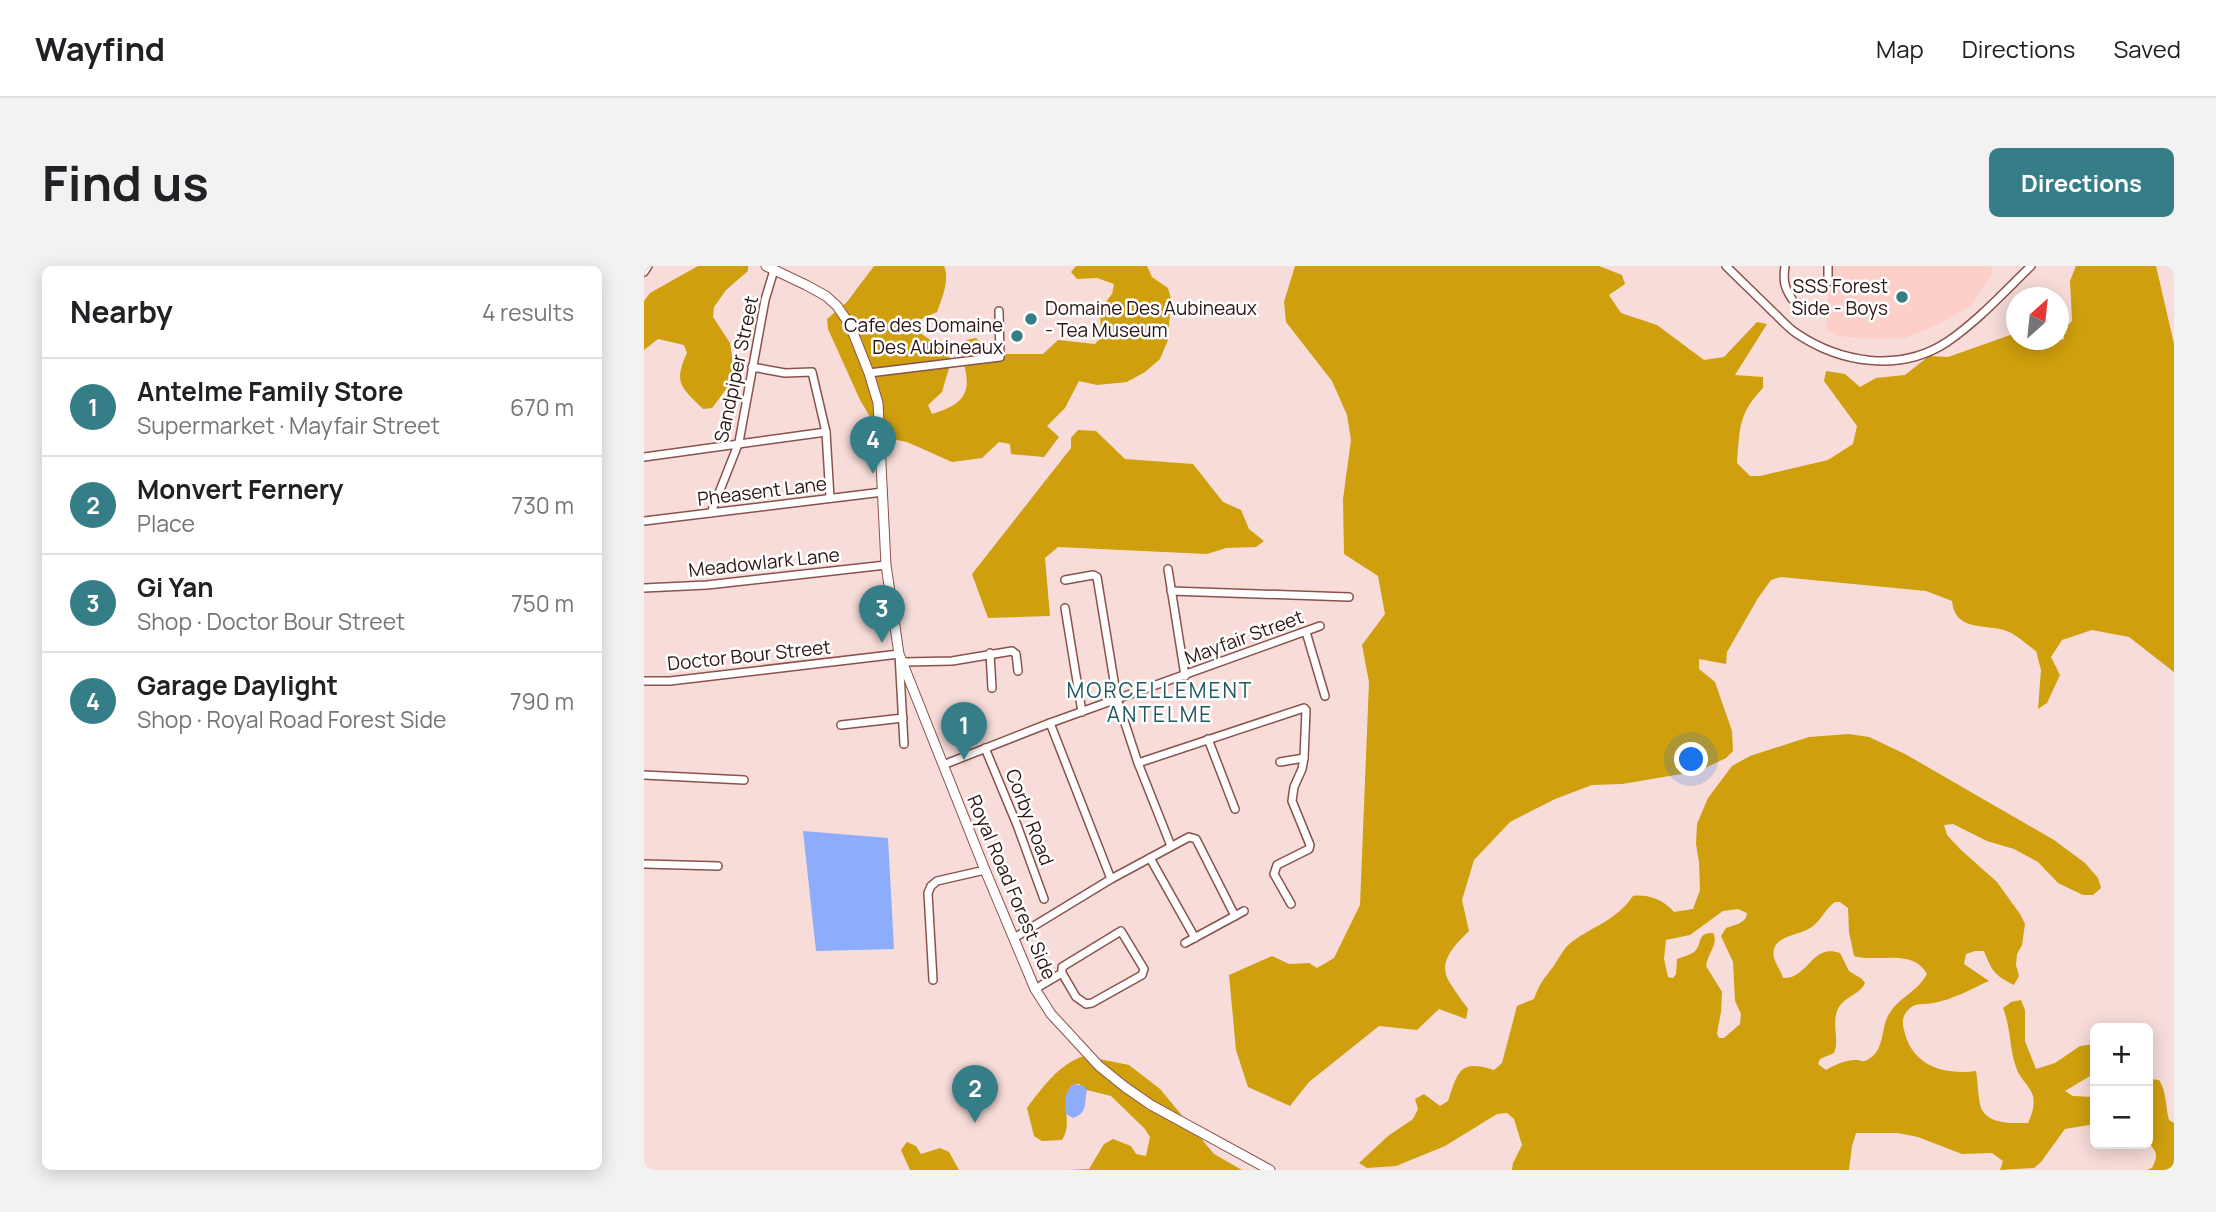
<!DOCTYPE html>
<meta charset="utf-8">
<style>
body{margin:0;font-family:Manrope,sans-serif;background:#f2f2f2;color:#202124}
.controls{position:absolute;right:21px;bottom:21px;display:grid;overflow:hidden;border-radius:10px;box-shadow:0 4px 18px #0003}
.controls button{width:63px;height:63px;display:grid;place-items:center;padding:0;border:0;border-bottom:2px solid #e0e0e0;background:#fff;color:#202124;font:35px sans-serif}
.compass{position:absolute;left:1362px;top:21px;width:63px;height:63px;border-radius:50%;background:#fff;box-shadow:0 4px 18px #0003;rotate:27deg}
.you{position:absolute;left:1048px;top:494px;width:24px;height:24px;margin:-18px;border:5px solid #fff;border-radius:50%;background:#1a73e8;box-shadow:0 0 0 10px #1a73e833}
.badge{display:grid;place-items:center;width:46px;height:46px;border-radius:50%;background:#367e87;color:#fff;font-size:23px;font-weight:700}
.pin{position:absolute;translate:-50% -58px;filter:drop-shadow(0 2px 4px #0008)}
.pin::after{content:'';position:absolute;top:37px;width:24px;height:21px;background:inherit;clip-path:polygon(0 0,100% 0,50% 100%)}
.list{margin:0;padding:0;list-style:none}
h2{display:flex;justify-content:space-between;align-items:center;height:91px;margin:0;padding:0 28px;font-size:30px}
h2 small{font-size:23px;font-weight:400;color:#757577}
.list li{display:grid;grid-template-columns:46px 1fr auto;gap:21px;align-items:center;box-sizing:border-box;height:98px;padding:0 28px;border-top:2px solid #e0e0e0}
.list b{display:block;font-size:26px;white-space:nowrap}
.list p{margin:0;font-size:23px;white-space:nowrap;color:#757577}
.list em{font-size:23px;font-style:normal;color:#757577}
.map{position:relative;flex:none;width:1530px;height:904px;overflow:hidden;border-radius:10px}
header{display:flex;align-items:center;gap:42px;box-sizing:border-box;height:98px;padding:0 35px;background:#fff;border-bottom:2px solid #e0e0e0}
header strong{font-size:33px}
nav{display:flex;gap:38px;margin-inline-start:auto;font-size:24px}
.intro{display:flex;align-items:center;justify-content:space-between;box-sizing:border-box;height:168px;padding:0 42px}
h1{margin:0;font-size:49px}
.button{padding:18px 32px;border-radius:10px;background:#367e87;color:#fff;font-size:24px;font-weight:700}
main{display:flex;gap:42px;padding:0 42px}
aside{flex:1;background:#fff;border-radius:10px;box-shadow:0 4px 18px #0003}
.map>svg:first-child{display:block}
.built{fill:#fccfc9}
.forest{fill:#cf9f0e;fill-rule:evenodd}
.water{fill:#8dacfa}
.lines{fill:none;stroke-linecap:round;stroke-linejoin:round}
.minor-casing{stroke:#8b524c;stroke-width:10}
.major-casing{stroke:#8b524c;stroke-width:11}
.minor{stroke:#fff;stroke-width:7}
.major{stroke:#fff;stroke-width:9}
.poi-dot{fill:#367e87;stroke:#fff;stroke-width:2.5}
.labels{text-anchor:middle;stroke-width:5;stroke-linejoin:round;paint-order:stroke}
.poi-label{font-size:19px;fill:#2c1513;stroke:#fff;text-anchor:end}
.street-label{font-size:19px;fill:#2c1513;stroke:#fff}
.neighbourhood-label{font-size:21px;letter-spacing:2px;fill:#205961;stroke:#fff}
</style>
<header>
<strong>Wayfind</strong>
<nav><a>Map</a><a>Directions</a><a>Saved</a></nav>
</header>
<div class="intro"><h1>Find us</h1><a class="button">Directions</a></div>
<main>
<aside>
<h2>Nearby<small>4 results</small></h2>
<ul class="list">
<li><span class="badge">1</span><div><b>Antelme Family Store</b><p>Supermarket · Mayfair Street</p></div><em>670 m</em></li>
<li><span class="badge">2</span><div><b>Monvert Fernery</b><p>Place</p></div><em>730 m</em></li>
<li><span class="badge">3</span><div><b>Gi Yan</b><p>Shop · Doctor Bour Street</p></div><em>750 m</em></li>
<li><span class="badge">4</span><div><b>Garage Daylight</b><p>Shop · Royal Road Forest Side</p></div><em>790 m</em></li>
</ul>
</aside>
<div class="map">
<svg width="1530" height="904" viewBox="0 0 1530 904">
<rect width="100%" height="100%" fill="#f7dcd9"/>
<!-- built -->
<polygon class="built" points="1186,0 1347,0 1349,8 1326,40 1293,59 1261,72 1224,73 1194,70 1182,65"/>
<!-- forest -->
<g class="forest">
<path d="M54 0H104V5L82 24 70 41 69 51 86 77 89 97 86 118 68 142 59 143C37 121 29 117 43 87L40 79 14 73 0 84V35L6 27Z"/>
<path d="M230 0H300C306 14 298 32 293 46L275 54 272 64 303 86 307 95 298 126 284 139 288 148C330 136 327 118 315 82L322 74 332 72 349 88H399L414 74 451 78 457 71 456 43 468 28 470 18 453 12 433 13 427 6 432 0H503L508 11 524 22 527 33 524 74 516 93 501 106 483 116 453 119 435 115 421 142 403 160 415 171 400 191 367 188 366 178 355 176 338 192 308 196 263 176 244 172 231 159 216 134 184 63 183 53 203 36Z"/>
<path d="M651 0H955L978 9 981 18 965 29 977 47 1013 59 1060 94 1080 91 1113 56 1123 58 1091 109 1119 111V122C1094 148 1096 162 1093 197L1106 210H1116L1184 194 1209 178 1213 160 1180 115 1182 105 1201 108 1216 121 1232 112 1261 109 1285 90 1304 91 1372 67V74H1407L1411 76 1420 73 1419 64 1428 55 1426 15 1432 0H1512L1530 78V406L1485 371 1448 364 1418 374 1407 391 1416 409 1403 437 1394 443 1397 404 1392 385C1383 379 1371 367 1360 364 1338 358 1311 365 1308 335L1282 325 1137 311 1127 314 1114 332 1083 386 1082 398 1055 393V403L1071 416 1088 465 1089 485 1082 492 1055 505 978 518 948 519 911 533 866 556 830 594 818 634 825 665C815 675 797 691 802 709 805 718 818 734 824 743L822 753 795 743 773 764 735 760 665 816 646 840 604 821 592 784 585 709 628 690 645 698 665 697 673 702 690 692 716 639 725 416 718 379 741 348 734 310 700 288 699 233 707 174 703 149 688 115 642 56 640 36Z"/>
<polygon points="434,164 452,165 481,193 549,198 579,236 597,244 605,263 620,275 612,281 582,282 563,288 414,281 401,292 406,350 344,352 328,308 427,182 427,172"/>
<path d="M1205 468 1225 471 1261 488 1410 574 1441 597 1454 612 1457 622 1449 629H1439L1414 617 1394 596 1370 583 1343 575 1309 558 1300 559 1303 569 1316 583 1353 616 1376 648 1381 658 1378 679 1373 688 1372 699 1375 710 1370 719C1350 709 1348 705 1340 685H1331L1322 688 1320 698 1345 715C1327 723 1308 734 1289 737 1280 739 1271 736 1264 744 1258 750 1258 757 1260 764 1268 800 1299 809 1332 805 1334 815 1334 836 1338 844 1346 859 1371 857 1384 857 1388 849 1391 839 1389 830 1386 820 1375 812 1372 801 1365 781 1367 762 1359 742L1367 736 1377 734 1381 744V775L1392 803 1411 797 1436 780 1451 778V807L1421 825 1429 830 1451 831V858L1421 863 1397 896 1390 902 1356 904 1359 895 1348 887 1318 888 1274 871 1254 867H1212L1208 880 1205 904H868L869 897 878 879 870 853 863 847 853 848 801 880 752 900 723 902 715 897 744 870 769 853 774 843 771 833 780 828 796 840 804 835C814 805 816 793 850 804L858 797 873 740 890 733C896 717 899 714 909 701 916 691 919 682 929 675 953 658 971 655 989 630 1004 628 1020 634 1030 646L1049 643 1056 624 1055 596 1052 578 1053 558 1064 532 1088 500 1106 490 1165 471ZM1191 636H1196L1204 642 1205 666 1210 690C1233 697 1269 682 1283 708 1271 729 1254 730 1243 752 1237 765 1240 786 1223 794 1217 797 1218 794 1213 794 1203 793 1190 799 1182 804L1174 798 1176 793 1190 787C1196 774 1187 758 1194 743 1199 731 1216 729 1221 717L1218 713 1205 705 1196 687C1167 677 1165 713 1139 712 1137 705 1132 699 1130 692 1125 668 1156 671 1169 660 1178 653 1181 643 1191 636ZM1094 643 1103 647C1103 657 1090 659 1082 662L1077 670 1089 696 1091 735 1097 748 1096 758 1080 772H1075L1073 767 1077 746 1078 726 1062 700C1064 687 1075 677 1069 667 1052 666 1059 679 1050 686 1046 689 1038 691 1033 693L1032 708 1029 712 1024 711 1020 693 1022 674 1046 669 1079 645Z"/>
<path d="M440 790 485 799 516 823 570 888 598 904H424L445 903 460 878 469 873 487 880 492 888 502 890 506 871 501 863 467 830 443 824 435 818H430C412 835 431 855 418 874L398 875 390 870 383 842C398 822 416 797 440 790Z"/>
<path d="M1506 813 1515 814C1523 826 1521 840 1525 854L1530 857V904H1502L1508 902C1518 883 1507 886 1504 871 1501 855 1504 831 1504 814Z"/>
<polygon points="263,876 272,880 277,888 296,882 305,886 315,904 266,904 257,884"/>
</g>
<!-- water -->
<g class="water">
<polygon points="159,565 244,572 250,683 172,685"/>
<path d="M430 818 440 820 443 824C440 837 444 847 429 852L422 848C420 836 420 826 430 818Z"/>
</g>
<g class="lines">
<defs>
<g id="minor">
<path d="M1082 0C1097 15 1113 30 1128 45 1136 52 1143 61 1152 67 1196 97 1256 107 1303 76 1334 55 1360 26 1387 0"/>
<path d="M1141 0C1139 14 1140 21 1148 33"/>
<polyline points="0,6 4,0"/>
<polyline points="1184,16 1184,0"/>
<polyline points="108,101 141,107 168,106 182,166 186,232"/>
<polyline points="225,107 356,91 355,45"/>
<polyline points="0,191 182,166"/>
<polyline points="67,247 95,176 121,34 130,4"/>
<polyline points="0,255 239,226"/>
<polyline points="524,303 541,410"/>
<polyline points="421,314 449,309 453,311 473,433 494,497 527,580"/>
<polyline points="0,322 63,319 242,299"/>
<polyline points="527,325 705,331"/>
<polyline points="421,342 438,446"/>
<polyline points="662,366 681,430"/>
<polyline points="346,387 348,422"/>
<polyline points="260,396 308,395 368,385 372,388 374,405"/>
<polyline points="0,415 26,415 255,388 260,478"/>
<polyline points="406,457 467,613"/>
<polyline points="197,459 259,452"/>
<polyline points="564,473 591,543"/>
<polyline points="341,482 373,559 400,633"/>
<polyline points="636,496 660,492"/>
<polyline points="494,497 660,442 662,444 660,492 658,503 650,521 648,535 666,579 665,583 633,599 630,608 647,638"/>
<polyline points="299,499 406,457 676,360"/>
<polyline points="0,509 100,514"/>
<polyline points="506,592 551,672"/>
<polyline points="0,598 74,600"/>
<polyline points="370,672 467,613 545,571 552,573 591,650"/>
<polyline points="541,677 600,645"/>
<polyline points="289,714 284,627 287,620 293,615 341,604"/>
<polyline points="391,723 418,707 418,701 477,665 500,703 498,709 448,737 442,738 432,731 418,707"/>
</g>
<polyline id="major" points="122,0 162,19 182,30 193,40 206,59 225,107 234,137 242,299 255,388 341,604 391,723 407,748 455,800 481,821 507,839 626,904"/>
</defs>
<!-- minor casing -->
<use href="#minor" class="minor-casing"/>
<!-- major casing -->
<use href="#major" class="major-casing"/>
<!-- minor -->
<use href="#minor" class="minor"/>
<!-- major -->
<use href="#major" class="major"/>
</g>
<!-- markers -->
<g class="poi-dot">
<circle cx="1258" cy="31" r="7"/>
<circle cx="387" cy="53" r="7"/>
<circle cx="373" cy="70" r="7"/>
</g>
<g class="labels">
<!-- poi labels -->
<g class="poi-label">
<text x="1244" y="27">SSS Forest<tspan x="1244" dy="22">Side - Boys</tspan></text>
<text x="401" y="49" text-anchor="start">Domaine Des Aubineaux<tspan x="401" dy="22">- Tea Museum</tspan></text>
<text x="359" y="66">Cafe des Domaine<tspan x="359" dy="22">Des Aubineaux</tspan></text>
</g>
<!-- street labels -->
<g class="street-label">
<text transform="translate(92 103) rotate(-78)" y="7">Sandpiper Street</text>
<text transform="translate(118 225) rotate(-7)" y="7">Pheasent Lane</text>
<text transform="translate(120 296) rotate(-6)" y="7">Meadowlark Lane</text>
<text transform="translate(600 371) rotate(-20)" y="7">Mayfair Street</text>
<text transform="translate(105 389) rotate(-6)" y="7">Doctor Bour Street</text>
<text transform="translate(386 551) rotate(69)" y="7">Corby Road</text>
<text transform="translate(368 621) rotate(67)" y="7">Royal Road Forest Side</text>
</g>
<!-- neighbourhood labels -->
<g class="neighbourhood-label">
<text x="516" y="432">MORCELLEMENT<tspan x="516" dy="24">ANTELME</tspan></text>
</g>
</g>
</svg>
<div class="controls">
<button>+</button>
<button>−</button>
</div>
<svg class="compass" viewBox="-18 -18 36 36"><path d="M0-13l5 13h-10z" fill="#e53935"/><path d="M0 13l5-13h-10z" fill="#757577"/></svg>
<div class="you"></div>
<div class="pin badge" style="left:320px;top:494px">1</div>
<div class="pin badge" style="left:331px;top:857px">2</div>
<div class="pin badge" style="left:238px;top:377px">3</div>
<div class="pin badge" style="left:229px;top:208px">4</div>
</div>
</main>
